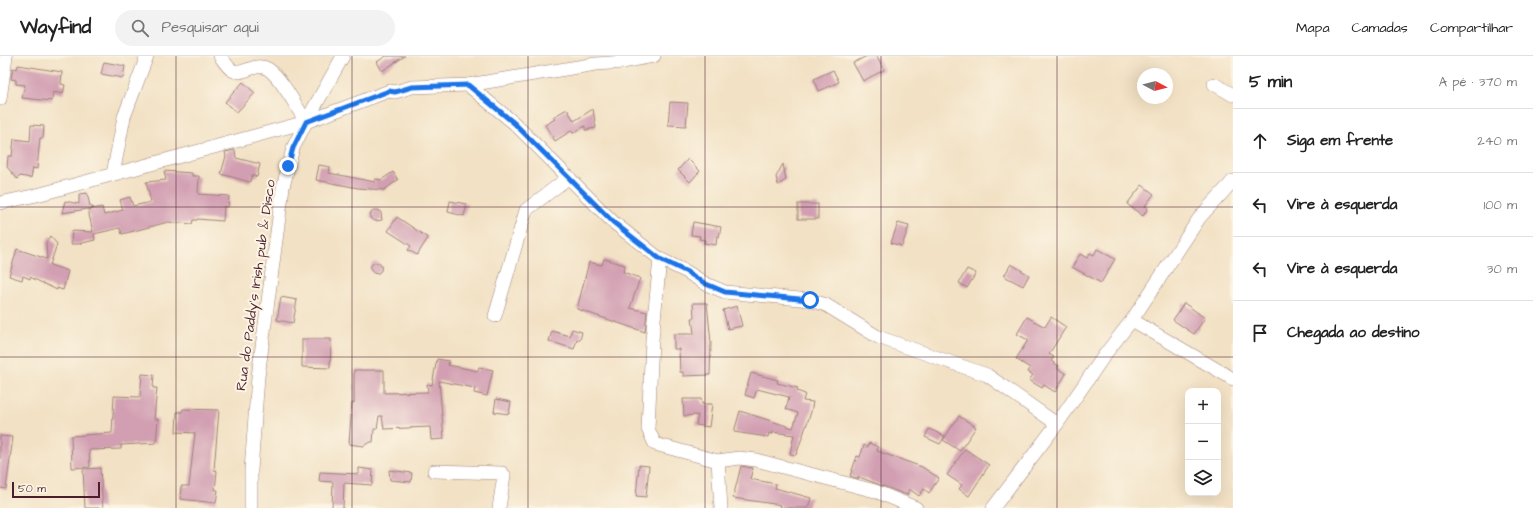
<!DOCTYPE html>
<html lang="pt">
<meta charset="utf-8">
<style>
body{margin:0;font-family:"Architects Daughter",sans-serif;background:#f2f2f2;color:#222}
.controls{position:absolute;right:12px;bottom:12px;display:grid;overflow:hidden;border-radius:8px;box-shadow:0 4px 16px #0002}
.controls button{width:36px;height:36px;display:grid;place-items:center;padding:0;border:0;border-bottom:1px solid #e0e0e0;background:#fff;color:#222;font:20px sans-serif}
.compass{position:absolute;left:1137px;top:12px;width:36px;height:36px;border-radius:50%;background:#fff;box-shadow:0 4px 16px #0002;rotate:97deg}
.scale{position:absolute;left:12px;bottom:10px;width:88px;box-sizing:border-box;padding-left:4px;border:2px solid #4a1f2b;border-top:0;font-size:11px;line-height:14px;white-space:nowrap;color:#4a1f2b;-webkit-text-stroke:3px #fcf5e5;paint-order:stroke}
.stop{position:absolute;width:12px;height:12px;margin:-9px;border:3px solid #1a73e8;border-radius:50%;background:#fff}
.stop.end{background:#1a73e8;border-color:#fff;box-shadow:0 1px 4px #0008}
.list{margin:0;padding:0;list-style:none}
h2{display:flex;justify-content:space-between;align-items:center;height:52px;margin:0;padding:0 16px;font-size:17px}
h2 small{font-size:13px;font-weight:400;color:#767676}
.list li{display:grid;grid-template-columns:26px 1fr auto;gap:12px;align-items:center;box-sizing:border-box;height:64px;padding:0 16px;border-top:1px solid #e0e0e0}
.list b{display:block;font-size:15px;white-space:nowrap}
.list em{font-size:13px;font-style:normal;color:#767676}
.icon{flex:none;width:22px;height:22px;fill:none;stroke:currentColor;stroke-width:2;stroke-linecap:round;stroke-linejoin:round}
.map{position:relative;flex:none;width:1233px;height:452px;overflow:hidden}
header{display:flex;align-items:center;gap:24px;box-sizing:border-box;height:56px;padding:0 20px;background:#fff;border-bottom:1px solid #e0e0e0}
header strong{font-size:19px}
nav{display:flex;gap:22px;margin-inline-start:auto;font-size:14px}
.search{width:280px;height:36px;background:#f2f2f2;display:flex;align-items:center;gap:10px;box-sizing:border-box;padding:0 14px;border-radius:22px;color:#767676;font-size:15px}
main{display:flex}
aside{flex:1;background:#fff}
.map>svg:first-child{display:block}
.building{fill:#d29fb2}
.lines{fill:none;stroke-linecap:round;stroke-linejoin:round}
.minor-casing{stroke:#9e8078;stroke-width:14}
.minor{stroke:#fff;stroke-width:13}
.route{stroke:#1a73e8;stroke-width:5}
.grid{fill:none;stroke:#4a1f2b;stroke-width:1;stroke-opacity:0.55}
.labels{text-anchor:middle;stroke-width:4;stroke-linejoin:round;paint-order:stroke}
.street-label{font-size:14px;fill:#4a1f2b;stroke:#fcf5e5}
</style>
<header>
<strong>Wayfind</strong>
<div class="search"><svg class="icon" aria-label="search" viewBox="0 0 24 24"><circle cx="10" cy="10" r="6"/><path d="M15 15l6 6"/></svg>Pesquisar aqui</div>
<nav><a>Mapa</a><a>Camadas</a><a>Compartilhar</a></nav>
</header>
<main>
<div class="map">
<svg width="1233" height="452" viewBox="0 0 1233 452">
<rect width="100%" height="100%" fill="#fcf5e5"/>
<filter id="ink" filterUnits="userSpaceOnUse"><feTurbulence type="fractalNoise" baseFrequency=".025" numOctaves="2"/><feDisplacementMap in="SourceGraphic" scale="8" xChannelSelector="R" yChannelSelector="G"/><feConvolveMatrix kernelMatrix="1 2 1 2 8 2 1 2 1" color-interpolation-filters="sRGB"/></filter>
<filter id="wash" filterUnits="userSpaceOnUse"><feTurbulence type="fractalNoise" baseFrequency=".012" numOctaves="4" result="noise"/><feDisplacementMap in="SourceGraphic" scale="16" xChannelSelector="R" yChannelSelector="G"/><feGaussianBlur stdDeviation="0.9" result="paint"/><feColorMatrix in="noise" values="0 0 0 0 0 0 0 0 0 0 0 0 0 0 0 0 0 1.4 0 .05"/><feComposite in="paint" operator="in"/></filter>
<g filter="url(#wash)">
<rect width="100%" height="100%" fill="#f2e1c4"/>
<g id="blocks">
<!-- building -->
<g class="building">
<polygon points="386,0 405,0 382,15 377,6"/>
<polygon points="867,0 877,0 884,14 863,25 853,7"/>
<polygon points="104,6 125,10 123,22 101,18"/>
<polygon points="18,9 62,16 61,28 65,29 63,38 53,36 52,45 22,42 25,29 16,28 16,24 11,23 13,12 17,13"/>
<polygon points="833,14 839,26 819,35 814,23"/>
<polygon points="243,26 255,37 237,56 225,46"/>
<polygon points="670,46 688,47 686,70 668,69"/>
<polygon points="567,53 574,65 593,53 596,72 585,74 585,70 573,77 571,75 555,85 545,69 555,63 553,61"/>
<polygon points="31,69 44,70 43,82 40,82 37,113 33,112 31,122 20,120 17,123 7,111 8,100 12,100 14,83 30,85"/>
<polygon points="235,94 236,102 260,108 257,121 252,119 250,126 221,118 226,100 225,96"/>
<polygon points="688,103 700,115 690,126 678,114"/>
<polygon points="783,108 786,124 778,129 776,121"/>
<polygon points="319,109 330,111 329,117 375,126 375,123 381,124 393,116 398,124 384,134 358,132 316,124"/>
<polygon points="164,115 192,117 192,120 199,120 198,138 229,140 228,151 224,150 223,165 197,163 197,164 193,164 192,168 168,166 122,178 120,172 94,178 95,184 78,188 71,188 72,175 93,176 88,154 102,151 104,159 123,154 120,144 130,141 133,150 151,146 146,126 166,124"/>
<polygon points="1142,129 1154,138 1145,150 1148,152 1143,160 1127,148"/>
<polygon points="87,137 90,150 94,152 62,157 65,145 79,148 79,138"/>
<polygon points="450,145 467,148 464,160 448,156"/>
<rect x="798" y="148" width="20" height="15"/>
<polygon points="373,154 379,154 381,157 382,164 375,165 370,162 370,159"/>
<polygon points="397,161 428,182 417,199 408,194 411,190 388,175"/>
<polygon points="693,166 721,171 719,181 717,180 716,189 704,187 705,184 699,183 700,180 691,179"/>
<polygon points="898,167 909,170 902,190 891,187"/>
<polygon points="50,180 57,188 50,209 68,215 63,234 57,232 57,234 30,221 30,223 23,220 22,224 9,220 17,193 47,203 46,187"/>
<polygon points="1097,193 1115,203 1101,227 1072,211 1080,198 1087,202 1090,197 1094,199"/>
<polygon points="604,203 625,209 623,216 640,222 630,252 647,256 645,276 577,253 589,206 602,209"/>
<circle cx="376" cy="212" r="5.5"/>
<polygon points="1011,208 1029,219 1023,230 1004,220"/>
<polygon points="967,213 976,217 967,232 959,227"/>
<polygon points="281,241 297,244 293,267 277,264"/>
<polygon points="693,247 707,247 711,287 710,319 683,320 683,316 680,316 679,293 674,293 674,278 694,278 692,262 694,262"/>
<polygon points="1184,247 1205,262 1194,278 1173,264"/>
<polygon points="737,250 742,270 728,273 723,254"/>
<polygon points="1027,261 1045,271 1051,261 1066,271 1049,298 1054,301 1051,305 1059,310 1057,312 1066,318 1055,336 1044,329 1042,332 1029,324 1033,319 1028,316 1030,312 1016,303 1028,284 1017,278"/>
<polygon points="572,273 582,276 580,284 577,284 574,293 549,285 552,275 570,280"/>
<polygon points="302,283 331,283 330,312 302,311"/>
<polygon points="437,303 449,305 448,309 478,315 479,311 493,314 487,340 474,337 475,332 439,325 444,383 431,384 430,371 384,373 382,360 379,360 377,373 374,373 373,386 370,386 363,390 349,388 352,347 354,347 354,314 384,314 384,337 428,336 427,328 432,329"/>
<polygon points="751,317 778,324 777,327 798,332 797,335 805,338 803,345 813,346 811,356 796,399 790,398 794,379 773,376 773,378 769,377 768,381 734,376 740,355 793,372 798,357 786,353 789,341 757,333 754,342 745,339"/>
<polygon points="142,318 154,319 153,332 157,332 154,363 158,363 156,387 121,389 121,393 89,394 90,411 72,412 71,380 112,377 114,340 140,341"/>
<polygon points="496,343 511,346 509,358 494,356"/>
<polygon points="683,343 701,343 702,348 712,348 709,371 696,369 698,359 684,360"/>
<polygon points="183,353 219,354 214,414 217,415 215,434 218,434 216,447 180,443 181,430 189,430 195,377 176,376 177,356 182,356"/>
<polygon points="959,360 976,371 960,395 943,384"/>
<polygon points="929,373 945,380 940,388 925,381"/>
<polygon points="0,380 13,381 6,433 0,432"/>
<polygon points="869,387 878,391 877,395 922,411 939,422 929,437 924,433 919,440 909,433 907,439 859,421 859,423 850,420 857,400 860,401 864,389 868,391"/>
<polygon points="965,393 989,409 969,440 959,433 962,429 947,419"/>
<polygon points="639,409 649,410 646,441 636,440"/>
<polygon points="741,410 753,412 750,423 776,428 775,432 811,442 808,452 780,452 781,449 733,442"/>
<polygon points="100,412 103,452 85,452 83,413"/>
<polygon points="359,412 373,414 372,429 344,427 343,452 332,452 333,426 319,425 320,416 359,418"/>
<polygon points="389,414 412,417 411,426 390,424"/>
</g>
</g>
</g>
<g filter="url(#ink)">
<use href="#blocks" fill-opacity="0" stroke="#9e8078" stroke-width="1"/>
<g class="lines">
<defs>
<g id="minor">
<path d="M220 0C223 4 228 12 232 14 243 21 255 5 268 13 281 21 297 52 306 66"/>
<polyline points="1214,28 1233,39"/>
<polyline points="468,29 514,67 613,166 660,203 687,216 706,228 725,236 810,244 826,249 878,281 987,319 1057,368"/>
<polyline points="0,43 6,0"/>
<polyline points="113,118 124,61 147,0"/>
<polyline points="0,147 37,139 306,66 389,35 395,36 412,31 468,29 596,8 624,6 654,0"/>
<polyline points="660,203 652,284 648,373 655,388 718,405 739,402 756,404 875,435 916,452"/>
<polyline points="495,260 526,154 569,121"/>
<polyline points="1132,264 1233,323"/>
<polyline points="718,405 721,452"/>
<polyline points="434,415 502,417 504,419 499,452"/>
<polyline points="251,452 251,414 258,321 283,131 293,92 306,66 343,0"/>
<polyline points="993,452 1057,368 1106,297 1132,264 1200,161 1233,125"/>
</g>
</defs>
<!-- minor casing -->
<use href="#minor" class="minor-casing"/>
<!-- minor -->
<use href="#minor" class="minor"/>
</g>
</g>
<g class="lines" filter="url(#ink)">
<!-- route -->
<polyline class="route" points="288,110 293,92 306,66 389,35 395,36 412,31 468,29 514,67 613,166 660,203 687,216 706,228 725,236 810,244"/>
</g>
<!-- grid -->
<path class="grid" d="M176 0V452M352 0V452M528 0V452M705 0V452M881 0V452M1057 0V452M0 151H1233M0 301H1233"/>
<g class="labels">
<!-- street labels -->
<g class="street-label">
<text transform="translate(255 229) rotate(-82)" y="5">Rua do Paddy's Irish pub &amp; Disco</text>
</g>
</g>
</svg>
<div class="controls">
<button>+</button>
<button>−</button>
<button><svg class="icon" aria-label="layers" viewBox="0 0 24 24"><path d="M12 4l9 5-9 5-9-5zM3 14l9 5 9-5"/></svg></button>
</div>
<svg class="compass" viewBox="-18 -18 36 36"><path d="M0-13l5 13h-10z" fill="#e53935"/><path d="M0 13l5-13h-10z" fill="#767676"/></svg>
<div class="scale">50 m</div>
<div class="stop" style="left:810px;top:244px"></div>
<div class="stop end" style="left:288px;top:110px"></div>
</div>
<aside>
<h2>5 min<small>A pé · 370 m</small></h2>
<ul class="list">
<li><svg class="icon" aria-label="ahead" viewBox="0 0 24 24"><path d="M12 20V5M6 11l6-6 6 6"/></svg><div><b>Siga em frente</b></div><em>240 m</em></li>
<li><svg class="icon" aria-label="left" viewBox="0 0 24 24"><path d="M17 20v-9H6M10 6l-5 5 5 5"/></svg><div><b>Vire à esquerda</b></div><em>100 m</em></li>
<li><svg class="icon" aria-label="left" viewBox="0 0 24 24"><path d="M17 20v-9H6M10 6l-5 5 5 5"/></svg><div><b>Vire à esquerda</b></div><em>30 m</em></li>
<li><svg class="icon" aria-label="arrive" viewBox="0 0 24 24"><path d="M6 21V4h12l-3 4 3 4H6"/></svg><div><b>Chegada ao destino</b></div></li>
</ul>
</aside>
</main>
